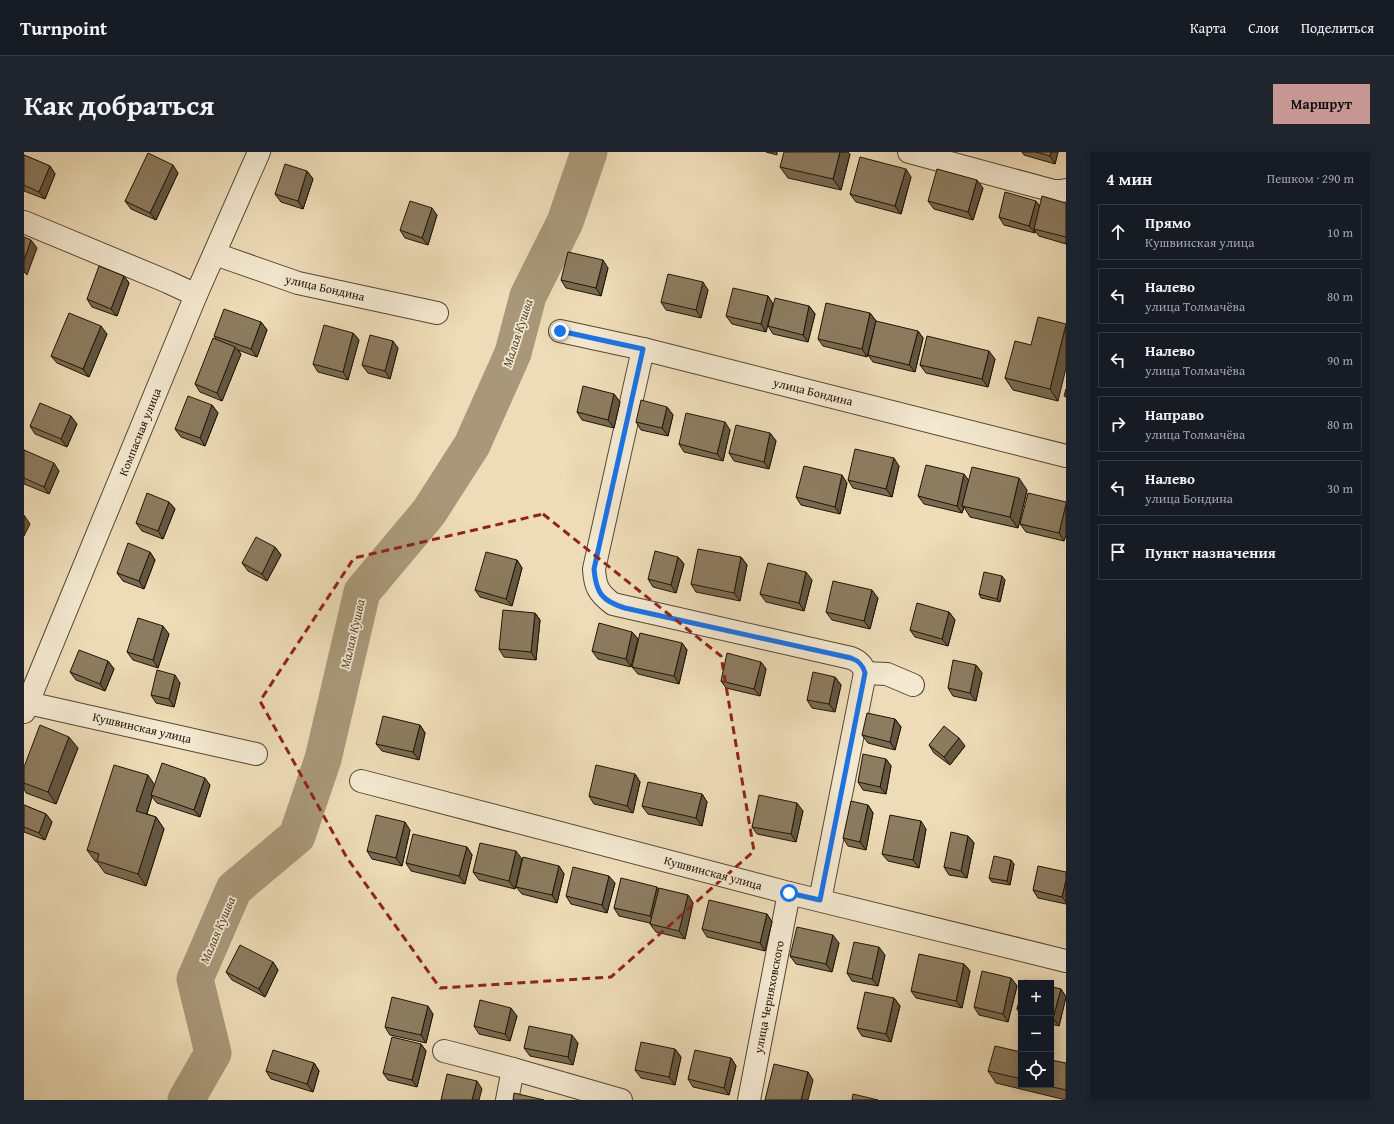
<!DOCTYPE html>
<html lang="ru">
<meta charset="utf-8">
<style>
body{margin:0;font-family:"Gentium Book Plus",serif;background:#20242c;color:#f1f3f6}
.controls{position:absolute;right:12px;bottom:12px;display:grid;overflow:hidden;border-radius:0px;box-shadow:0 2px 10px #0003}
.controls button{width:36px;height:36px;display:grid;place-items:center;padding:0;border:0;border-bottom:1px solid #363941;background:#171b24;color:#f1f3f6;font:20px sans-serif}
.stop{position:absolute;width:12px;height:12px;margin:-9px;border:3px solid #1a73e8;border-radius:50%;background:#fff}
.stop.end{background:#1a73e8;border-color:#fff;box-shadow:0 1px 4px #0008}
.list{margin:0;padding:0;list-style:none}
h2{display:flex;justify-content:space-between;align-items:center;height:52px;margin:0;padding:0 16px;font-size:17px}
h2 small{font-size:13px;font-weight:400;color:#9ea1a6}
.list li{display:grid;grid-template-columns:26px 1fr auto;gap:12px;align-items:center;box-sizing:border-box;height:56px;margin:0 8px 8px;padding:0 8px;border:1px solid #363941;border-radius:0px}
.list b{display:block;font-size:15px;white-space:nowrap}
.list p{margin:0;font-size:13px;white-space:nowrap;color:#9ea1a6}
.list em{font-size:13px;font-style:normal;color:#9ea1a6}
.icon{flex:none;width:22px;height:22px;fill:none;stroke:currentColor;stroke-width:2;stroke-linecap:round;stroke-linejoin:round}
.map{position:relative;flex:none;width:1042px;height:948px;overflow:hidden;border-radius:0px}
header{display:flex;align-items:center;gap:24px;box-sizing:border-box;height:56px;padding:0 20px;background:#171b24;border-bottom:1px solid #363941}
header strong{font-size:19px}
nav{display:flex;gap:22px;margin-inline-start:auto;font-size:14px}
.intro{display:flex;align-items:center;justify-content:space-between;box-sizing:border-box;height:96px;padding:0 24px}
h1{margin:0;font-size:28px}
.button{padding:10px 18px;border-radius:0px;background:#c59692;color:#111;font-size:14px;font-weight:700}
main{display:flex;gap:24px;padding:0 24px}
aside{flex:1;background:#171b24;border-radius:0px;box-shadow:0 2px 10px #0003}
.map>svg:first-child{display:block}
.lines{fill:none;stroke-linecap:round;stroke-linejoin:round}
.river{stroke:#a89879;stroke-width:37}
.minor-casing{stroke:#56462e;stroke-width:24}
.minor{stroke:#f3e8d0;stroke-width:22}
.wall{fill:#786b53;stroke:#231401}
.shaded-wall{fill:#625743;stroke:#231401}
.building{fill:#8c7c60;stroke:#231401}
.route{stroke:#1a73e8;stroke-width:5}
.marked{fill:none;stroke:#8f2418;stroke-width:3;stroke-dasharray:8 5;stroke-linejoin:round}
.labels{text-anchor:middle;stroke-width:3.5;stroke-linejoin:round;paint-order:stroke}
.street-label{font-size:12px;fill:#231401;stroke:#f3e8d0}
.water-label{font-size:13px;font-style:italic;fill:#584931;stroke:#f3e8d0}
</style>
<header>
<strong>Turnpoint</strong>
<nav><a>Карта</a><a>Слои</a><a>Поделиться</a></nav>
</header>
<div class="intro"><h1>Как добраться</h1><a class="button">Маршрут</a></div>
<main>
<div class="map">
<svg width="1042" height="948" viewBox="0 0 1042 948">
<rect width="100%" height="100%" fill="#eddcb7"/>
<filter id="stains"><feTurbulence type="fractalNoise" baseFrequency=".005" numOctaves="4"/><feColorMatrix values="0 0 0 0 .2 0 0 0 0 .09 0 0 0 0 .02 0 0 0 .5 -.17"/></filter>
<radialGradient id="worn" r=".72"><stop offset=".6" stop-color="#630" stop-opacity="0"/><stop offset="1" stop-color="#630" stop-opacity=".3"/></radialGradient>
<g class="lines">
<!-- river -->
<polyline class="river" points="162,948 189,901 171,827 210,737 273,684 299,607 338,440 405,360 448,293 489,201 504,144 541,70 565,0"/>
<defs>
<g id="minor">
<polyline points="885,0 1030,39 1039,39 1042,38"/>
<polyline points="0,70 144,130 172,143"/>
<polyline points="191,102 274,131 413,161"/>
<polyline points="536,179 619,197 1042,304"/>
<path d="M619 197 570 417C571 434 574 441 589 452L827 506C835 509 839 513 841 521L796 748"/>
<polyline points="841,521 863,522 889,533"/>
<polyline points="4,551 232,602"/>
<polyline points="0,560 172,143 235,0"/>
<polyline points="337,629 765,741 1042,809"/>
<polyline points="420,899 489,917 597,948"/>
<polyline points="483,948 489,917"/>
<polyline points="725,948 765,741"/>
</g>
</defs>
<!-- minor casing -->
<use href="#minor" class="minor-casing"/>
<!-- minor -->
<use href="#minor" class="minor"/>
</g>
<!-- wall -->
<g class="wall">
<polygon points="742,0 753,0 753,3"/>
<polygon points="998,0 1034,0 1031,12 1000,3"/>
<polygon points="826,2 817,38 764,26 756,15"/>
<polygon points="0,3 26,14 31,22 21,47 0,39"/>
<polygon points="283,19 289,27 279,57 257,50 251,42"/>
<polygon points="154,21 132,68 107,57 101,49"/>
<polygon points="887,25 877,62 832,50 826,42"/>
<polygon points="959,36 949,68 910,57 904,49"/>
<polygon points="1042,51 1042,92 1015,84 1011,79 1011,81 980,73 975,65 1016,54"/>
<polygon points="413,63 404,93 381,86 376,78"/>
<polygon points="584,116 577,144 542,136 537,128"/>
<polygon points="100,124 105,131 93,164 68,155 63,147"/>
<polygon points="684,138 677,166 642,158 637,150"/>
<polygon points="744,144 749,152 742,180 708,172 702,164"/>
<polygon points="785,154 791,162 784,190 749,182 744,174"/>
<polygon points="846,161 852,169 843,205 799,194 794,187"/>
<polygon points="237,170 243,178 233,205 214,198 217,202 198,249 176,240 171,232 192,187 190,184"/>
<polygon points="894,179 899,186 891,220 849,210 844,203"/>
<polygon points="329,181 335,188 324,228 294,220 289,212"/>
<polygon points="83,182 65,225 33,211 27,204"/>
<polygon points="1007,193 1034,249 989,238 981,226"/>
<polygon points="374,196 366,227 344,221 338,213"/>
<polygon points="971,207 964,235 902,221 896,213"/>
<polygon points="590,242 596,250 590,276 558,268 553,260"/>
<polygon points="188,253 194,261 181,294 157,285 151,277"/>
<polygon points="643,255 649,263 644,284 617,278 612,270"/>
<polygon points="53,272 43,295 11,282 6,274"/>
<polygon points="706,278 699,309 660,300 655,292"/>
<polygon points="746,281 752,289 745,317 710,309 705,301"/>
<polygon points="0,298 35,319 25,342 0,332"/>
<polygon points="875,314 868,345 829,336 824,328"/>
<polygon points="945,328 1003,338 994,376 946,365 940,355 938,361 900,352 894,344"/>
<polygon points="823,331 816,362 777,353 772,345"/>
<polygon points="145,350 151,357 139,387 118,379 112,371"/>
<polygon points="1042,350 1042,383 1040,389 1002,380 996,372"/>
<polygon points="251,395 257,403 243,429 224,419 218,411"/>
<polygon points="126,400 131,408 120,437 99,429 93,421"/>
<polygon points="654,405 660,412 652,441 629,435 624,427"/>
<polygon points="717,405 723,413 716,449 672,440 667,432"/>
<polygon points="493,408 498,416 488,454 456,445 451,438"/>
<polygon points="788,428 780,459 742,450 736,442"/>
<polygon points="981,428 976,450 957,446 955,442"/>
<polygon points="854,446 846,477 808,468 802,460"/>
<polygon points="925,460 931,468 924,494 891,485 886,478"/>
<polygon points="511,461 516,468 512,508 480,505 475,497"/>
<polygon points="608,480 614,487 607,515 574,507 568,499"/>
<polygon points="145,482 134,516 109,508 103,500"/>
<polygon points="658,491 663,498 655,532 614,522 608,515"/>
<polygon points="84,509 90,517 81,539 52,528 46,520"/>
<polygon points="737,510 742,517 736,544 702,536 697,529"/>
<polygon points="952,513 958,521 952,549 929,544 924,536"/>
<polygon points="811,525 817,533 811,560 788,556 783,548"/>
<polygon points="156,531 150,555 132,551 127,543"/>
<polygon points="871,567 877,575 871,598 844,591 838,583"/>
<polygon points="396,573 401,581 395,608 358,599 352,592"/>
<polygon points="905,593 941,594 926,613 910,601"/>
<polygon points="54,596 32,652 2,641 0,637 0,631"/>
<polygon points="862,607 867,614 862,642 839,638 834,630"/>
<polygon points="611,622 616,630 609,661 570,652 565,644"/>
<polygon points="131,633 186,633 176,665 133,651 128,645 123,662 132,665 140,677 122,734 81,721 73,710 71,709 63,698"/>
<polygon points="678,642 683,650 678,674 624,662 618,654"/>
<polygon points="0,653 22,662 28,670 21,688 0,680"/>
<polygon points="844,653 849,661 842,698 824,694 819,686"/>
<polygon points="779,659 772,690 733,682 728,675"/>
<polygon points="902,677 895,716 864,709 858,702"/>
<polygon points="386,678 378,714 348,707 343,699"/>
<polygon points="944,684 950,691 943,726 925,723 920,715"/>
<polygon points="443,695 448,703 441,732 387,719 382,711"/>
<polygon points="498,707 491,737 455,728 449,720"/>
<polygon points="990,712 986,733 968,730 965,726"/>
<polygon points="535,714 540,722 533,751 498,742 492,735"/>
<polygon points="1042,720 1042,752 1014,746 1009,738"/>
<polygon points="591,731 583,761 547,752 542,744"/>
<polygon points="633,735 634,737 664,743 669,751 661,787 632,780 626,772 626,771 595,764 590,756"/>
<polygon points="743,762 748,770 741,799 683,785 678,777"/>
<polygon points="815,791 808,820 772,812 766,804"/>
<polygon points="861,803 854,834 828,829 823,821"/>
<polygon points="249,810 254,818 241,845 208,828 202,820"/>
<polygon points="940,812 946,819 938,856 892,846 887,839"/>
<polygon points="987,826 993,834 984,870 955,863 950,855"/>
<polygon points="1027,835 1037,837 1042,845 1035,874 1027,872"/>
<polygon points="997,843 997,863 993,857"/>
<polygon points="870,846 876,854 867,890 838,884 833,876"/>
<polygon points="409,862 402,891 366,883 361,875"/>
<polygon points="493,864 486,889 455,882 450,874"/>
<polygon points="554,891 549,913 506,904 500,896"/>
<polygon points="397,892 402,899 393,935 364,928 359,921"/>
<polygon points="651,897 657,905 651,933 617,926 611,918"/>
<polygon points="997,900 997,933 1027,933 1042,911 1042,948 972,931 964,919"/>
<polygon points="707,906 712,914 705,943 669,935 664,927"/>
<polygon points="290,911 295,919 289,940 247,927 242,919"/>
</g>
<!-- shaded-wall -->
<g class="shaded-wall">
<polygon points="816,0 824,0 826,2 817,38 809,27"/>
<polygon points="1027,0 1034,0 1031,12 1026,4"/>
<polygon points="149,13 154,21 132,68 126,61"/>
<polygon points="26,14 31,22 21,47 15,40"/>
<polygon points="882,17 887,25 877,62 871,54"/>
<polygon points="283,19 289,27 279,57 274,49"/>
<polygon points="953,28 959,36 949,68 944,60"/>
<polygon points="1012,49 1017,56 1010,77 1011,79 1011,81 1005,74"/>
<polygon points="408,56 413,63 404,93 398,86"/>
<polygon points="7,88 13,96 3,123 0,120 0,108"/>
<polygon points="579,108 584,116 577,144 572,136"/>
<polygon points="100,124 105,131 93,164 87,157"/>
<polygon points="679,130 684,138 677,166 672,158"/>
<polygon points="744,144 749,152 742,180 737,172"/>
<polygon points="785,154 791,162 784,190 779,183"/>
<polygon points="846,161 852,169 843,205 838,197"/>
<polygon points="237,170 243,178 233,205 227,197"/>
<polygon points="1042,173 1042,216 1034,249 1026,237"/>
<polygon points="77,174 83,182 65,225 59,217"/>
<polygon points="894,179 899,186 891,220 885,213"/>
<polygon points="329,181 335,188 324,228 319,220"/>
<polygon points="369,189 374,196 366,227 361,219"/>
<polygon points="211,195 217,202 198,249 193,241"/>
<polygon points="965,199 971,207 964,235 958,227"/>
<polygon points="590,242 596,250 590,276 584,268"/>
<polygon points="188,253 194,261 181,294 176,286"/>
<polygon points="643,255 649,263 644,284 638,276"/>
<polygon points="47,264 53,272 43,295 37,287"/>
<polygon points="701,270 706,278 699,309 693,302"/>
<polygon points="746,281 752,289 745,317 740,310"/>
<polygon points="870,306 875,314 868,345 862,337"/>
<polygon points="30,311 35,319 25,342 20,335"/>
<polygon points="940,322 946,330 938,354 940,355 938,361 933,354"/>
<polygon points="818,323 823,331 816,362 811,355"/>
<polygon points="995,326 1003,338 994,376 986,365"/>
<polygon points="145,350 151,357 139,387 134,379"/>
<polygon points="1042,352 1042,383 1040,389 1035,381"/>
<polygon points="0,363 6,372 0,384"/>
<polygon points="251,395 257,403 243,429 238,422"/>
<polygon points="126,400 131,408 120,437 115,429"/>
<polygon points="654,405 660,412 652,441 647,433"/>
<polygon points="717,405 723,413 716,449 710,441"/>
<polygon points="493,408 498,416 488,454 482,447"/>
<polygon points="782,420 788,428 780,459 775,451"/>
<polygon points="978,424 981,428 976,450 973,447"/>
<polygon points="848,438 854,446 846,477 840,469"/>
<polygon points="925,460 931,468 924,494 918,487"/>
<polygon points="511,461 516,468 512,508 507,500"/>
<polygon points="139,474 145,482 134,516 129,508"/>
<polygon points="608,480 614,487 607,515 602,507"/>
<polygon points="658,491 663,498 655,532 650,524"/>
<polygon points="84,509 90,517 81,539 76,532"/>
<polygon points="737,510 742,517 736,544 730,537"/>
<polygon points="952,513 958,521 952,549 946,541"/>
<polygon points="151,523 156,531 150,555 145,547"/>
<polygon points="811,525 817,533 811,560 805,552"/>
<polygon points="871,567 877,575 871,598 866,590"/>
<polygon points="396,573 401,581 395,608 389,600"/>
<polygon points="45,585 54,596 32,652 24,640"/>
<polygon points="935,586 941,594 926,613 920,605"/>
<polygon points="862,607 867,614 862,642 856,635"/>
<polygon points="611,622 616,630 609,661 603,654"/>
<polygon points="124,623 132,635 127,643 128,645 120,670 112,659"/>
<polygon points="181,626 186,633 176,665 170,658"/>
<polygon points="678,642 683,650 678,674 672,666"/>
<polygon points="773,651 779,659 772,690 767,682"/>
<polygon points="844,653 849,661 842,698 836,690"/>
<polygon points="22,662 28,670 21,688 15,681"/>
<polygon points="132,665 140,677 122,734 114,722"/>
<polygon points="897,669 902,677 895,716 889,708"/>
<polygon points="381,670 386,678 378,714 372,706"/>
<polygon points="944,684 950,691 943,726 937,719"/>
<polygon points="443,695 448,703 441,732 435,724"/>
<polygon points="492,699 498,707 491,737 485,729"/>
<polygon points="987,708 990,712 986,733 983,729"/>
<polygon points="535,714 540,722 533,751 528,743"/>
<polygon points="585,724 591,731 583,761 578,753"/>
<polygon points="1042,728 1042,750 1038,745"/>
<polygon points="633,735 638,743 631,772 626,764"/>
<polygon points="664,743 669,751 661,787 655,779"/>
<polygon points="743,762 748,770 741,799 736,791"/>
<polygon points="809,783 815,791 808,820 802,812"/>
<polygon points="855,795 861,803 854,834 848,827"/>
<polygon points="249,810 254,818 241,845 235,837"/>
<polygon points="940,812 946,819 938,856 932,849"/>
<polygon points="987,826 993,834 984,870 979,862"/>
<polygon points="1037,837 1042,845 1035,874 1029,866"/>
<polygon points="870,846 876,854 867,890 862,882"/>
<polygon points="404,854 409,862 402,891 397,883"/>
<polygon points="487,856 493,864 486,889 481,882"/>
<polygon points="548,883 554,891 549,913 544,905"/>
<polygon points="397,892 402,899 393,935 388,928"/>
<polygon points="651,897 657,905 651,933 645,925"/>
<polygon points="707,906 712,914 705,943 700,936"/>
<polygon points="290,911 295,919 289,940 283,932"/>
<polygon points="784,920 789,928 784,948 777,948"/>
<polygon points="453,929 458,937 455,948 448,948"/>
</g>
<!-- building -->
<g class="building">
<polygon points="760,0 816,0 809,27 756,15"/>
<polygon points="1012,0 1027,0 1026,4"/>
<polygon points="124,1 149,13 126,61 101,49"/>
<polygon points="0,3 26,14 15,40 0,33"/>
<polygon points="836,5 882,17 871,54 826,42"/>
<polygon points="261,12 283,19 274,49 251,42"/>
<polygon points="913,17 953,28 944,60 904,49"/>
<polygon points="981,40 1012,49 1005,74 975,65"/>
<polygon points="1018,44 1042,51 1042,85 1010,77"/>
<polygon points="386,49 408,56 398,86 376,78"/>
<polygon points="0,85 7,88 0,108"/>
<polygon points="544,100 579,108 572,136 537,128"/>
<polygon points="75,114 100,124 87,157 63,147"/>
<polygon points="644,122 679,130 672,158 637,150"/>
<polygon points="709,136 744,144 737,172 702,164"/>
<polygon points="751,146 785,154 779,183 744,174"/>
<polygon points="802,151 846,161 838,197 794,187"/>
<polygon points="200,157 237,170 227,197 190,184"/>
<polygon points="45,161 77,174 59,217 27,204"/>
<polygon points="1014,165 1042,172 1026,237 981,226 991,189 1007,193"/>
<polygon points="852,169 894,179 885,213 844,203"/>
<polygon points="300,173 329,181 319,220 289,212"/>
<polygon points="346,183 369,189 361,219 338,213"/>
<polygon points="903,184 965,199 958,227 896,213"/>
<polygon points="189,186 211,195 193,241 171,232"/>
<polygon points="559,234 590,242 584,268 553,260"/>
<polygon points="1042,237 1042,245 1040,244"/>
<polygon points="164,244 188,253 176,286 151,277"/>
<polygon points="617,248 643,255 638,276 612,270"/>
<polygon points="16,251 47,264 37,287 6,274"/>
<polygon points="662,261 701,270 693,302 655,292"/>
<polygon points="712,273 746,281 740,310 705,301"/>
<polygon points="831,297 870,306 862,337 824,328"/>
<polygon points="0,298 30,311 20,335 0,326"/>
<polygon points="902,313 940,322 933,354 894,344"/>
<polygon points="780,314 818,323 811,355 772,345"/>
<polygon points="948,315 995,326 986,365 938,354"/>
<polygon points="123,341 145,350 134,379 112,371"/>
<polygon points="1004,341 1042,350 1042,352 1035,381 996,372"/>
<polygon points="232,385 251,395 238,422 218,411"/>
<polygon points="104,391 126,400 115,429 93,421"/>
<polygon points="674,397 717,405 710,441 667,432"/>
<polygon points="631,399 654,405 647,433 624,427"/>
<polygon points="462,400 493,408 482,447 451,438"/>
<polygon points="744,411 782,420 775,451 736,442"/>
<polygon points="960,420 978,424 973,447 955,442"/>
<polygon points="809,429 848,438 840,469 802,460"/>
<polygon points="893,451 925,460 918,487 886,478"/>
<polygon points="479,458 511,461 507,500 475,497"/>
<polygon points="114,466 139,474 129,508 103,500"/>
<polygon points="575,471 608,480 602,507 568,499"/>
<polygon points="616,481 658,491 650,524 608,515"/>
<polygon points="55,498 84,509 76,532 46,520"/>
<polygon points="703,501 737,510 730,537 697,529"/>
<polygon points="929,508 952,513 946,541 924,536"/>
<polygon points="133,518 151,523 145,547 127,543"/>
<polygon points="789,520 811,525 805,552 783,548"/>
<polygon points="843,561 871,567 866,590 838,583"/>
<polygon points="359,564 396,573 389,600 352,592"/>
<polygon points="16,573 45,585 24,640 0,631 0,615"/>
<polygon points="920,574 935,586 920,605 905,593"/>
<polygon points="839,602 862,607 856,635 834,630"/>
<polygon points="138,611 181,626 170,658 127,643"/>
<polygon points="90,613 124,623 112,659 132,665 114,722 73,709 75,702 63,698"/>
<polygon points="572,613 611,622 603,654 565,644"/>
<polygon points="624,630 678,642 672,666 618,654"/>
<polygon points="735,643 773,651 767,682 728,675"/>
<polygon points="827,649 844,653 836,690 819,686"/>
<polygon points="0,653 22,662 15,681 0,675"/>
<polygon points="352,663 381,670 372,706 343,699"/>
<polygon points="866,663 897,669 889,708 858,702"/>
<polygon points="927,680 944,684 937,719 920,715"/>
<polygon points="389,682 443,695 435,724 382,711"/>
<polygon points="456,691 492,699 485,729 449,720"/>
<polygon points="970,704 987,708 983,729 965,726"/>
<polygon points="499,705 535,714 528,743 492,735"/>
<polygon points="1014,714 1042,720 1042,728 1038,745 1009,738"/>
<polygon points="549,715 585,724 578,753 542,744"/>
<polygon points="597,726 633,735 626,764 590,756"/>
<polygon points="635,736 664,743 655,779 626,772"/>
<polygon points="685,748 743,762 736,791 678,777"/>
<polygon points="773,775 809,783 802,812 766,804"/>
<polygon points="830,790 855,795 848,827 823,821"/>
<polygon points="216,793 249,810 235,837 202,820"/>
<polygon points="895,802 940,812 932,849 887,839"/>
<polygon points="958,819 987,826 979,862 950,855"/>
<polygon points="1001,828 1012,831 1000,831"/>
<polygon points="1027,835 1037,837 1029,866 1027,866"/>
<polygon points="841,840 870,846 862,882 833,876"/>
<polygon points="997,843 997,858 993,857"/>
<polygon points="368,845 404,854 397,883 361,875"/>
<polygon points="456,848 487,856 481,882 450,874"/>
<polygon points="505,874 548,883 544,905 500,896"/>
<polygon points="368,885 397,892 388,928 359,921"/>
<polygon points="617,890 651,897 645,925 611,918"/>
<polygon points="971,894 997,900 997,927 964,919"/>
<polygon points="249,898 290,911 283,932 242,919"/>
<polygon points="671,898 707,906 700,936 664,927"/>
<polygon points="1027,908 1042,911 1042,938 1020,933 1027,933"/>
<polygon points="750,912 784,920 777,948 741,948"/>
<polygon points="423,922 453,929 448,948 417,948"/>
<polygon points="490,941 520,948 489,948"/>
<polygon points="829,942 854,948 828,948"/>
</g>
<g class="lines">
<!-- route -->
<path class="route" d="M536 179 619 197 570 417C572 441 578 449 601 456L827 506C835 509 839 513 841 521L796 748 765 741"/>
</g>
<!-- marked area -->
<path class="marked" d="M519 362 697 504 730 699 587 825 416 836 323 706 236 549 330 406Z"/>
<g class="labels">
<!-- street labels -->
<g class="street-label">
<text transform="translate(301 136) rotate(13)" y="4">улица Бондина</text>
<text transform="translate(789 240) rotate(14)" y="4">улица Бондина</text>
<text transform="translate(116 280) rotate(-68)" y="4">Компасная улица</text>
<text transform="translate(118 576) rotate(13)" y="4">Кушвинская улица</text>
<text transform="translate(689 721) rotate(15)" y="4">Кушвинская улица</text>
<text transform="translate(745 845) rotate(-79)" y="4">улица Черняховского</text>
</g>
<!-- water labels -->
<g class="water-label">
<text transform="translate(493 181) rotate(-72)" y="5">Малая Кушва</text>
<text transform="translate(328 482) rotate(-77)" y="5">Малая Кушва</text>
<text transform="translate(193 778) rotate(-67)" y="5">Малая Кушва</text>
</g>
</g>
<rect width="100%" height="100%" filter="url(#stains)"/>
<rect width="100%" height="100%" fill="url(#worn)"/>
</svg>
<div class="controls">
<button>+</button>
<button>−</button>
<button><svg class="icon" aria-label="locate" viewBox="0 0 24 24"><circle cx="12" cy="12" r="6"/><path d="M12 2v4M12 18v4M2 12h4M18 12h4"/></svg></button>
</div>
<div class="stop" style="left:765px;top:741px"></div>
<div class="stop end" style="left:536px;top:179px"></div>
</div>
<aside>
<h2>4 мин<small>Пешком · 290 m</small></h2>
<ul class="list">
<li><svg class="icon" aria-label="ahead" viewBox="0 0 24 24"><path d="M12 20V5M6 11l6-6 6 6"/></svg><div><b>Прямо</b><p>Кушвинская улица</p></div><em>10 m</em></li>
<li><svg class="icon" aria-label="left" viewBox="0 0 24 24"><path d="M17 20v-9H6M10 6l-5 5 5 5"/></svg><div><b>Налево</b><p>улица Толмачёва</p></div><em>80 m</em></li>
<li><svg class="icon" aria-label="left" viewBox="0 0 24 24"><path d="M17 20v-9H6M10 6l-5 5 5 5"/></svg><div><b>Налево</b><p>улица Толмачёва</p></div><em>90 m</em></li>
<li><svg class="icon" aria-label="right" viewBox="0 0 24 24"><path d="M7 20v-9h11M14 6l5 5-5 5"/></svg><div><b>Направо</b><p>улица Толмачёва</p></div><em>80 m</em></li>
<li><svg class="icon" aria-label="left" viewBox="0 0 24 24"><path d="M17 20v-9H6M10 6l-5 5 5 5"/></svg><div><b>Налево</b><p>улица Бондина</p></div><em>30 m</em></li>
<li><svg class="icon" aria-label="arrive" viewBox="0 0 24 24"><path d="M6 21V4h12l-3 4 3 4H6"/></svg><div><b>Пункт назначения</b></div></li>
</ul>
</aside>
</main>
